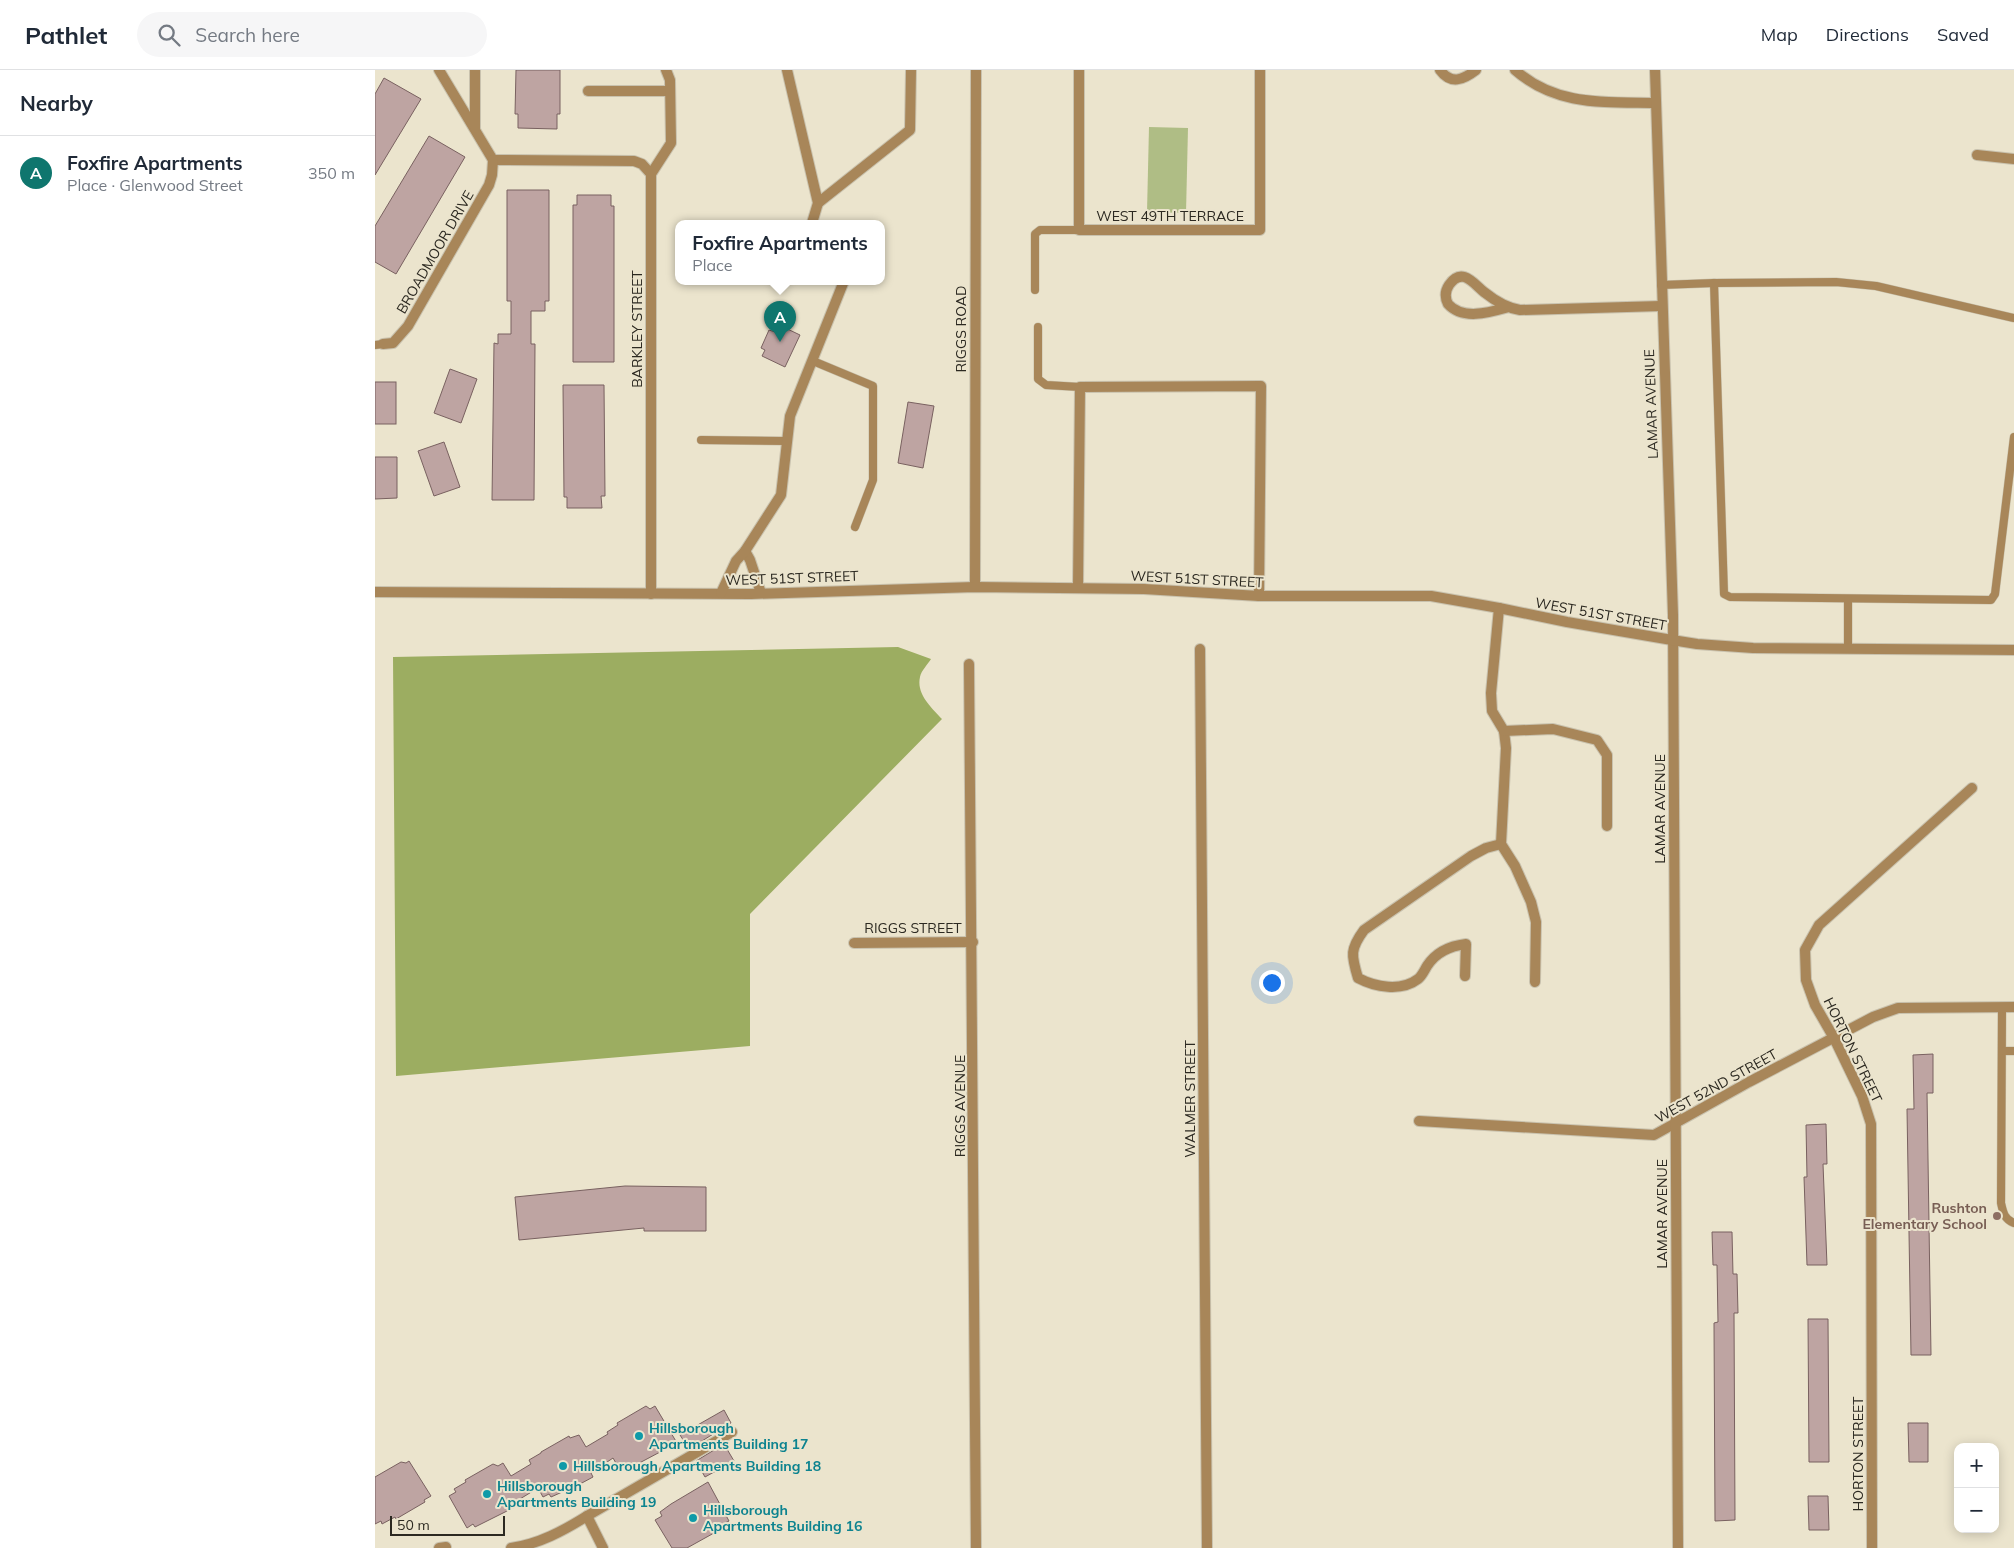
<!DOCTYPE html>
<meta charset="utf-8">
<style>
body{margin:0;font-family:Mulish,sans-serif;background:#f6f6f7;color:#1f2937}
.controls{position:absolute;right:15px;bottom:15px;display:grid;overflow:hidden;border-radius:10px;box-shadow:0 2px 12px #0003}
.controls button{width:45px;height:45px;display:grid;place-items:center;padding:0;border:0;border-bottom:1px solid #e0e1e3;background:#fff;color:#1f2937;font:25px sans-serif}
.scale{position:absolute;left:15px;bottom:12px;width:115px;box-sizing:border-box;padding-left:5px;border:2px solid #2c2921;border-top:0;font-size:14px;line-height:18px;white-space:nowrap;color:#2c2921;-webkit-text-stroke:4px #ebe4cd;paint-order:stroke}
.you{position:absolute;left:896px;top:912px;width:18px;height:18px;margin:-12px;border:4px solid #fff;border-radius:50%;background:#1a73e8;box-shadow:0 0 0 8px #1a73e833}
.badge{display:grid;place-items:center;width:32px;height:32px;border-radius:50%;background:#0f766e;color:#fff;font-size:16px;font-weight:700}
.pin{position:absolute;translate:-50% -41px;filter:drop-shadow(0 1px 2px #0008)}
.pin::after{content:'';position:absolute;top:26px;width:18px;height:15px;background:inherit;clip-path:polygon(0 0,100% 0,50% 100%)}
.popup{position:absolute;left:300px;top:150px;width:210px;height:65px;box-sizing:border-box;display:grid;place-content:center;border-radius:10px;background:#fff;filter:drop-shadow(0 1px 4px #0005);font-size:16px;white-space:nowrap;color:#747a83}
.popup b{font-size:19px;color:#1f2937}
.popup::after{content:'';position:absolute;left:50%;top:100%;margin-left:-10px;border:10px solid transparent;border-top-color:#fff}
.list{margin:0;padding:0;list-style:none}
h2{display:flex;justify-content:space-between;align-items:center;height:65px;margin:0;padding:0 20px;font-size:21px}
h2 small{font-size:16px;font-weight:400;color:#747a83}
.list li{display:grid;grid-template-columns:32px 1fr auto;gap:15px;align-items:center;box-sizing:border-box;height:75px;padding:0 20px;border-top:1px solid #e0e1e3}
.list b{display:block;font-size:19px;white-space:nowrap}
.list p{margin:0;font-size:16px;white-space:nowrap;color:#747a83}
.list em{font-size:16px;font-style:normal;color:#747a83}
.icon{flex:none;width:28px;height:28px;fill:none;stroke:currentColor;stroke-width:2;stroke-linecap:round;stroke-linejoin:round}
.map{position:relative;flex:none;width:1639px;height:1478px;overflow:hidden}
header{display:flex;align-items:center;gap:30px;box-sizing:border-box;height:70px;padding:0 25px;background:#fff;border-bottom:1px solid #e0e1e3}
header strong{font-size:24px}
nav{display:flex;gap:28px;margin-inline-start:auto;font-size:18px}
.search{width:350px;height:45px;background:#f6f6f7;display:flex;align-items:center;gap:12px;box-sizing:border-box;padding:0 18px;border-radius:28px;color:#747a83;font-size:19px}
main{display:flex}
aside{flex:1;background:#fff}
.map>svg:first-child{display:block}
.green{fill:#afbd85}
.forest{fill:#9cad61}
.building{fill:#bea4a2;stroke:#796160}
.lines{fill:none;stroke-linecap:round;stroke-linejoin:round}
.service-casing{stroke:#c9c2ae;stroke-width:9}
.minor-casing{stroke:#c9c2ae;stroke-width:12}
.tertiary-casing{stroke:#c9c2ae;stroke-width:12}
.service{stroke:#a88659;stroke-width:8}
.minor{stroke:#a88659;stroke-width:10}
.tertiary{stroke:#a88659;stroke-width:10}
.education-dot{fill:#8d6e63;stroke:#ebe4cd;stroke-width:2}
.culture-dot{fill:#0f9aa8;stroke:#ebe4cd;stroke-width:2}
.labels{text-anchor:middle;stroke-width:4;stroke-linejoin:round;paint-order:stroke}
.street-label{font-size:14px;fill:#2c2921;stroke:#ebe4cd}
.education-label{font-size:14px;font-weight:bold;fill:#785e54;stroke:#ebe4cd;text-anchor:end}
.culture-label{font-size:14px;font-weight:bold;fill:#0d838f;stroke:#ebe4cd;text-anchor:start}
</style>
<header>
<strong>Pathlet</strong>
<div class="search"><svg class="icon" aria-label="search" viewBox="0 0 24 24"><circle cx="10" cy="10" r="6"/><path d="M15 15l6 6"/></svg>Search here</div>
<nav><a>Map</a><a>Directions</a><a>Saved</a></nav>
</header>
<main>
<aside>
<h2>Nearby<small></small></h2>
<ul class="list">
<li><span class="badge">A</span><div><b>Foxfire Apartments</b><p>Place · Glenwood Street</p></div><em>350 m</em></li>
</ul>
</aside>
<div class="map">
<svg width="1639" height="1478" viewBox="0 0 1639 1478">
<rect width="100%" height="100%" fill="#ebe4cd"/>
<!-- green -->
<polygon class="green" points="774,57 813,58 811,143 772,142"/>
<!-- forest -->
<path class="forest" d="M523 577 556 589C553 594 546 601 545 607 541 624 557 638 567 649L375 844V976L21 1006 18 587Z"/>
<!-- building -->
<g class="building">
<polygon points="141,0 185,0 185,44 182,44 182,59 143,58 143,44 140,44"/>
<polygon points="9,8 46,29 0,105 0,24"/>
<polygon points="54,66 90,87 21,204 0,192 0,156"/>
<polygon points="132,120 174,120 174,231 170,231 170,241 156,241 156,274 160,274 159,430 117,430 119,273 123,274 123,264 136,264 136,231 132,231"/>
<polygon points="202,125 236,125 236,136 239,136 239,292 198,292 198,135 202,135"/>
<polygon points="404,255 425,265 410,297 387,286 390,280 386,278 394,260 400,262"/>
<polygon points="75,299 102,309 86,353 59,343"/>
<rect x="0" y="312" width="21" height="42"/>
<polygon points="188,315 229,315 230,426 226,426 227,438 192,438 192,427 189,427"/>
<polygon points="533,332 559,336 548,398 523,393"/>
<polygon points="69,372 85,417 59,426 43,381"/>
<polygon points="0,387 22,387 22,428 0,429"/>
<polygon points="1558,984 1558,1023 1552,1023 1556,1285 1536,1285 1532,1039 1539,1039 1538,985"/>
<polygon points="1451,1054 1452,1094 1448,1094 1452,1195 1432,1195 1429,1107 1432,1107 1431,1055"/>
<polygon points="250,1116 331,1117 331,1161 269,1161 269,1158 144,1170 140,1127"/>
<polygon points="1337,1162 1357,1162 1358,1204 1362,1204 1363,1243 1359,1243 1360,1450 1340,1451 1339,1253 1343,1252 1342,1195 1338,1195"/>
<polygon points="1433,1249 1453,1249 1454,1392 1434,1392"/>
<polygon points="271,1336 275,1339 280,1336 302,1373 253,1399 251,1397 245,1400 238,1388 216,1403 218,1407 205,1414 176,1427 174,1424 168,1427 163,1418 140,1432 142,1436 100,1457 98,1454 92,1458 74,1426 81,1422 79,1419 91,1412 90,1410 118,1394 123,1396 128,1393 136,1406 156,1394 154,1390 166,1383 166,1382 194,1366 195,1368 204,1365 211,1377 233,1364 232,1362 243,1355 242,1353"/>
<polygon points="349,1340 356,1353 314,1379 305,1365"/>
<polygon points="1533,1353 1553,1353 1553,1392 1534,1392"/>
<polygon points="349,1374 359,1391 330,1407 321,1391"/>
<polygon points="34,1391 56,1426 49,1430 50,1432 21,1449 20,1447 7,1454 6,1451 0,1454 0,1407 26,1392 31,1393"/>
<polygon points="333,1412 354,1451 348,1454 348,1458 312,1478 297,1478 280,1450 287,1446 285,1442 296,1434"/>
<polygon points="1433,1426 1453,1426 1454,1460 1434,1460"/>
</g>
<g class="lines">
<defs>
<g id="service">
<polyline points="1339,213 1349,524 1355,527 1616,530 1620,524 1639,367"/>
<polyline points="1286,215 1339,213 1461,212 1501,216 1639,248"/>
<polyline points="660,220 660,164 665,160 704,160"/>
<polyline points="663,257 663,309 671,315 705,317"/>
<polyline points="0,275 8,274"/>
<polyline points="438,291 498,316 498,410 480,457"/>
<polyline points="326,370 412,371"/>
<polyline points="1473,579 1473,529"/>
<path d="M1627 937 1626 1133C1628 1142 1629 1149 1639 1153"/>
<polyline points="1628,981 1639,981"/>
</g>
<g id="minor">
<polyline points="64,0 118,90"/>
<polyline points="100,0 100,58"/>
<polyline points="412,0 443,133 437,153"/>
<polyline points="704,0 704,160 885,160 885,0"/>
<path d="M1065 0C1076 15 1088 10 1101 0"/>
<path d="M1140 0C1181 36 1228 32 1280 33"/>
<polyline points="213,21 295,21"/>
<polyline points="1602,85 1639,89"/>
<polyline points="118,90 259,91 267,94 276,104"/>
<polyline points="443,133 535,60 536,0"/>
<path d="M1134 237C1116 242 1088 251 1073 234 1070 228 1070 221 1074 215 1087 196 1099 214 1109 222 1119 230 1132 238 1145 240L1286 236"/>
<polyline points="8,274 18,273 33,256 114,115 117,105 118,90"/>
<polyline points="370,481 375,490 386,523"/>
<polyline points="600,517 601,0"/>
<polyline points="703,518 705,317 886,316 884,526"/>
<polyline points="0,522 376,524 600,517 769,519 884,526 1056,526 1124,538 1192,552 1297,570"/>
<polyline points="346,523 361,491 370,481 406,425 415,346 469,211"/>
<polyline points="276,524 276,104 296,73 295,10 291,0"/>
<polyline points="1124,538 1116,623 1117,641 1129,661 1131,678 1126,774 1140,796 1156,832 1161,852 1160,912"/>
<polyline points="825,579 832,1478"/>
<polyline points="594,594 601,1478"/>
<polyline points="1129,661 1178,659 1222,670 1232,685 1232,756"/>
<polyline points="479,873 598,872"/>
<path d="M1090 906 1091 874C1074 876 1061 882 1052 896 1049 901 1047 906 1043 909 1026 922 1000 917 983 908 976 885 975 879 989 860L1096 786 1111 778 1126 774"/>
<polyline points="1044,1051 1279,1065 1374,1012 1498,947 1523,938 1639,937"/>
<polyline points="64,1478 71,1477"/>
<path d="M136 1478C164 1474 188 1461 212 1446"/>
<polyline points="228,1478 212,1446 357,1362"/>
<polyline points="1497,1478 1496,1054 1487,1026 1459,968 1440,935 1431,910 1430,880 1444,855 1597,718"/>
</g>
<g id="tertiary">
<polyline points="1280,0 1298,545 1303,1478"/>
<polyline points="1297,570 1322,574 1378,578 1639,580"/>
</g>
</defs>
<!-- service casing -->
<use href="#service" class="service-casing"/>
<!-- minor casing -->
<use href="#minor" class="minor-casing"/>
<!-- tertiary casing -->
<use href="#tertiary" class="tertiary-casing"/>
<!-- service -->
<use href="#service" class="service"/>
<!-- minor -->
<use href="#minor" class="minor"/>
<!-- tertiary -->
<use href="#tertiary" class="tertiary"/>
</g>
<!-- markers -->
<circle class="education-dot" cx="1622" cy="1146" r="5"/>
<g class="culture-dot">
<circle cx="264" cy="1366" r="5"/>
<circle cx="188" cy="1396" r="5"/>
<circle cx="112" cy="1424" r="5"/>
<circle cx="318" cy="1448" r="5"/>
</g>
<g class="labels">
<!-- street labels -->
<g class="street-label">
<text x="795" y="151">WEST 49TH TERRACE</text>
<text transform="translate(60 182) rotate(-60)" y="5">BROADMOOR DRIVE</text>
<text transform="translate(262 259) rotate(-90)" y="5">BARKLEY STREET</text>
<text transform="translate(586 259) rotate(-90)" y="5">RIGGS ROAD</text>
<text transform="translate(1276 334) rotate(-92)" y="5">LAMAR AVENUE</text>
<text transform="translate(417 508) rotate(-2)" y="5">WEST 51ST STREET</text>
<text transform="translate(822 509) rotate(3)" y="5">WEST 51ST STREET</text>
<text transform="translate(1226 544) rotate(10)" y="5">WEST 51ST STREET</text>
<text transform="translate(1285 739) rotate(-90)" y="5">LAMAR AVENUE</text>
<text x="538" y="863">RIGGS STREET</text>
<text transform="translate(1478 980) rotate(64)" y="5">HORTON STREET</text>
<text transform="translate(1341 1016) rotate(-29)" y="5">WEST 52ND STREET</text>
<text transform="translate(815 1029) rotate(-90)" y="5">WALMER STREET</text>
<text transform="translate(585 1036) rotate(-90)" y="5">RIGGS AVENUE</text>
<text transform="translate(1287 1144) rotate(-90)" y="5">LAMAR AVENUE</text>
<text transform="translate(1483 1384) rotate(-90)" y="5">HORTON STREET</text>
</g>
<!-- education labels -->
<g class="education-label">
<text x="1612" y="1143">Rushton<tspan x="1612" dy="16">Elementary School</tspan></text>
</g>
<!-- culture labels -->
<g class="culture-label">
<text x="274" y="1363">Hillsborough<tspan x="274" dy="16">Apartments Building 17</tspan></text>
<text x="198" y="1401">Hillsborough Apartments Building 18</text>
<text x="122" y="1421">Hillsborough<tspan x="122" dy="16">Apartments Building 19</tspan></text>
<text x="328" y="1445">Hillsborough<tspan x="328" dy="16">Apartments Building 16</tspan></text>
</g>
</g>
</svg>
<div class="controls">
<button>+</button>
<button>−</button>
</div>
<div class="scale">50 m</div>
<div class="you"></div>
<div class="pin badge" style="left:405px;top:272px">A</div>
<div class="popup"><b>Foxfire Apartments</b>Place</div>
</div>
</main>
